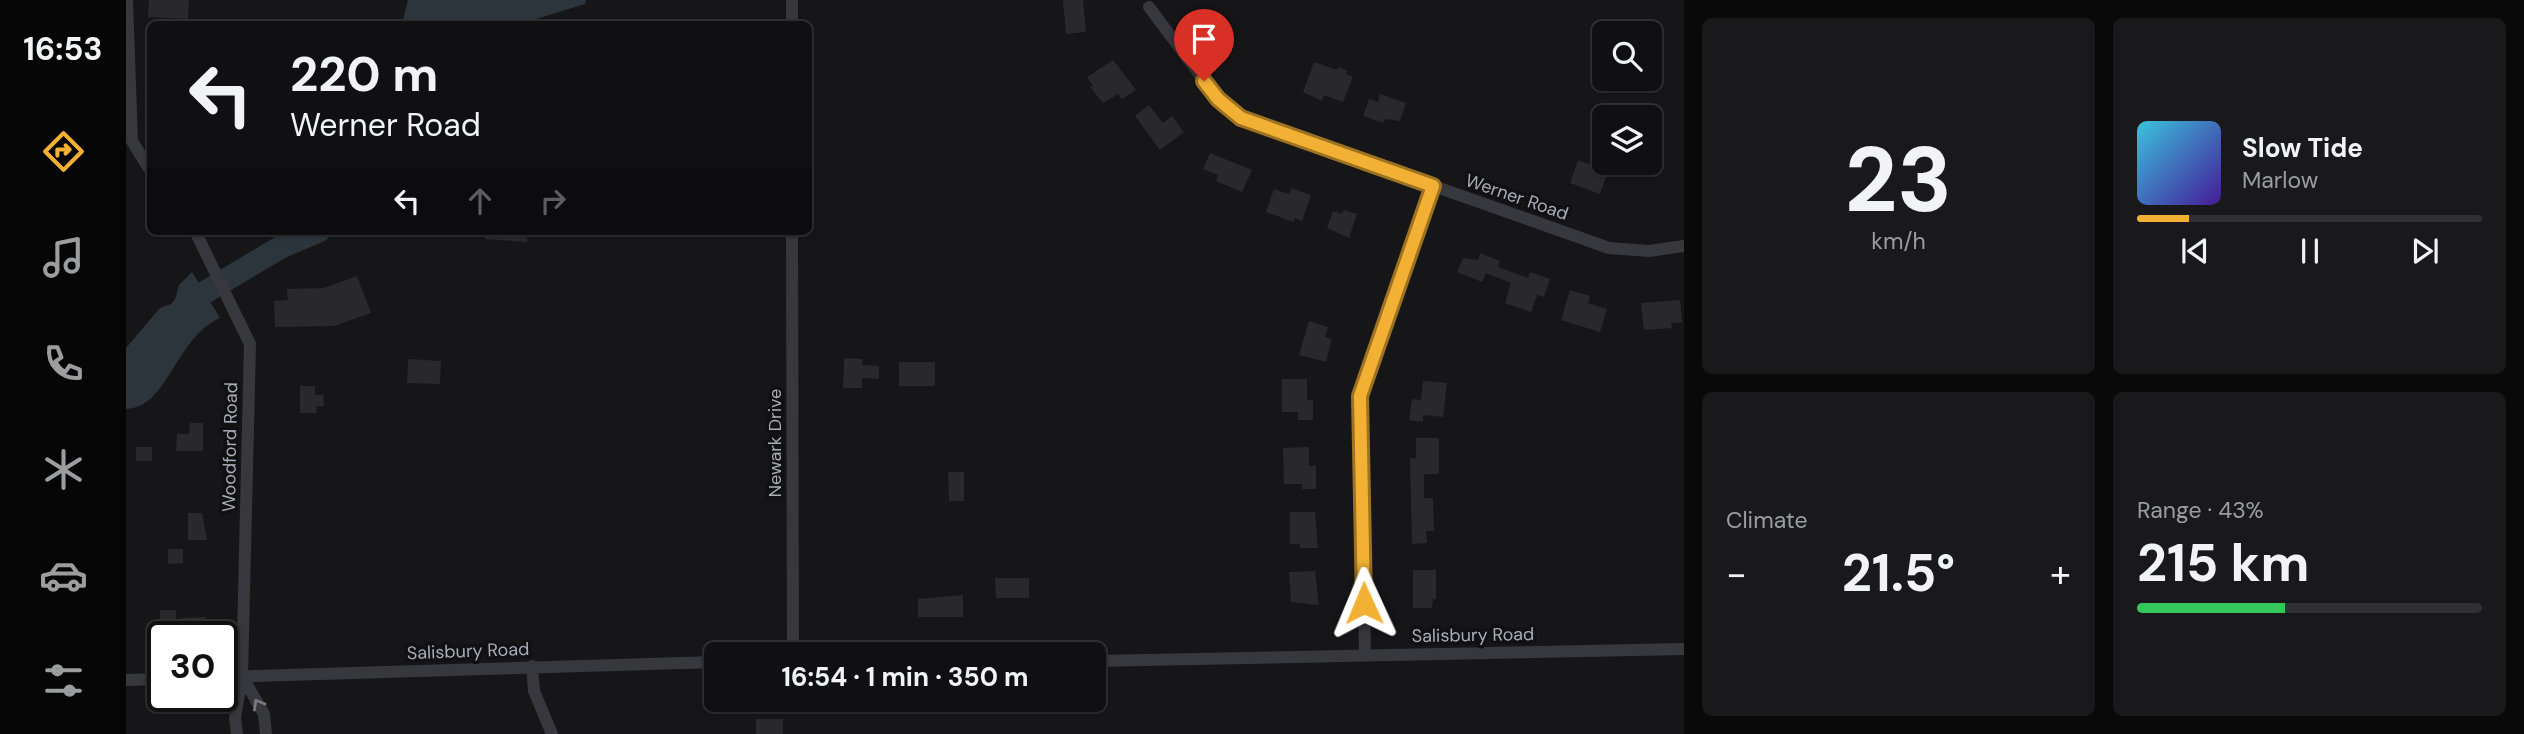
<!DOCTYPE html>
<html lang="en">
<head>
<meta charset="utf-8">
<style>
  :root { --surface:#101012; --page:#19191b; --text:#f1f3f6; --muted:#9c9d9f; --line:#303032; --accent:#f2b134 }
  body { margin:0; font-family:"DM Sans",sans-serif; background:var(--page); color:var(--text); height:100vh; display:flex; flex-direction:column; font-size:26px; white-space:nowrap }
  * { box-sizing:border-box; margin:0 }
  p { font-size:23px; color:var(--muted) }
  .icon { flex:none; width:38px; height:38px; fill:none; stroke:currentColor; stroke-width:2; stroke-linecap:round; stroke-linejoin:round }
  .map { position:relative; flex:1; overflow:hidden }
  .drawer { display:flex; flex-direction:column; gap:18px; padding:18px; background:#09090a; width:840px }
  .drawer>* { flex:none }
  .hud { position:absolute; left:21px; top:21px; width:665px; height:214px; border-radius:10px; box-shadow:0 2px 5px #0004,0 0 0 2px var(--line); background:#101012; color:var(--text); overflow:hidden }
  .controls { position:absolute; left:1466px; top:21px; display:grid; gap:14px }
  .controls a { display:grid; place-items:center; width:70px; height:70px; border-radius:10px; background:var(--surface); box-shadow:0 2px 5px #0004,0 0 0 2px var(--line); font-size:35px }
  .speed { position:absolute; left:21px; top:621px; display:flex; gap:14px; font-size:35px; font-weight:700; text-align:center }
  .speed>* { display:grid; place-content:center; width:91px; height:91px; border-radius:50%; background:var(--surface); box-shadow:0 2px 5px #0004,0 0 0 2px var(--line); line-height:1 }
  .speed .limit { border:4px solid #111; border-radius:10px; background:#fff; color:#111 }
  .pin { position:absolute; display:grid; place-items:center; width:60px; height:60px; color:#fff; margin:-72px -30px; border-radius:50% 50% 50% 0; rotate:-45deg; box-shadow:0 0 7px #0007 }
  .pin .icon { rotate:45deg }
  .me { position:absolute; width:77px; margin:-38px; rotate:359deg; stroke-linejoin:round; filter:drop-shadow(0 0 5px #0008) }
  .turn { display:flex; align-items:center; gap:24px; height:147px; padding:0 28px; font-size:32px }
  .turn .icon { width:91px; height:91px; stroke-width:2.5 }
  .turn b { display:block; font-size:49px; line-height:60px }
  .lanes { display:flex; align-items:center; height:66px; padding:0 28px; background:#0003; justify-content:center; gap:35px; direction:ltr }
  .lanes .off { opacity:.35 }
  .big { font-size:52px; font-weight:700; line-height:1.1 }
  .drawer .widget { flex:1; display:flex; flex-direction:column; justify-content:center; gap:10px; min-width:0; padding:0 24px; border-radius:10px; background:var(--page) }
  .drawer .dial { align-items:center; gap:0 }
  .dial b { font-size:91px; line-height:1 }
  .song { display:flex; align-items:center; gap:21px }
  .cover { width:84px; height:84px; border-radius:10px; background:linear-gradient(135deg,hsl(190 70% 55%),hsl(260 70% 35%)) }
  .played { height:7px; border-radius:4px; background:linear-gradient(90deg,var(--accent) 15%,var(--line) 15%) }
  .keys { display:flex; justify-content:space-around; direction:ltr }
  .heat { display:flex; justify-content:space-between; align-items:center; font-size:38px; direction:ltr }
  .charge { height:10px; border-radius:5px; background:linear-gradient(90deg,#34c759 43%,var(--line) 0) }
  .drawer .tiles { flex:1; display:grid; gap:18px; grid-template-columns:repeat(2,1fr) }
  .trip { position:absolute; left:578px; top:642px; width:402px; height:70px; border-radius:10px; background:var(--surface); box-shadow:0 2px 5px #0004,0 0 0 2px var(--line); font-weight:700; line-height:70px; text-align:center }
  main { display:flex; flex:1; min-height:0 }
  .dock { display:flex; flex-direction:column; width:126px; justify-content:space-around; align-items:center; background:#060607; color:var(--muted) }
  .dock .icon { width:49px; height:49px }
  .dock .active { color:var(--accent) }
  .dock b { font-size:32px; color:var(--text) }
  .map>svg:first-child { display:block }
  .water { fill:#2c353c }
  .lines { fill:none; stroke-linecap:round; stroke-linejoin:round }
  .river { stroke:#2c353c; stroke-width:23 }
  .building { fill:#29292c }
  .minor { stroke:#37383d; stroke-width:12 }
  .oneway { stroke:#757881 }
  .route-casing { stroke:#9d7322; stroke-width:18 }
  .route { stroke:#f2b134; stroke-width:12 }
  .labels { text-anchor:middle; stroke-width:7; stroke-linejoin:round; paint-order:stroke }
  .street-label { font-size:18px; fill:#a8adb8; stroke:#111113 }
</style>
</head>
<body>
<main>
<nav class="dock">
<b>16:53</b>
<svg class="icon active" aria-label="directions" viewBox="0 0 24 24"><path d="M12 3l9 9-9 9-9-9zM9 14v-3h6M13 9l2 2-2 2"/></svg>
<svg class="icon" aria-label="music" viewBox="0 0 24 24"><path d="M9 18V5l10-2v13"/><circle cx="6" cy="18" r="3"/><circle cx="16" cy="16" r="3"/></svg>
<svg class="icon" aria-label="phone" viewBox="0 0 24 24"><path d="M5 4h4l2 5-3 2q2 4 5 5l2-3 5 2v4C11 20 4 13 5 4z"/></svg>
<svg class="icon" aria-label="climate" viewBox="0 0 24 24"><path d="M12 3v18M4 7l16 10M4 17L20 7"/></svg>
<svg class="icon" aria-label="car" viewBox="0 0 24 24"><path d="M5 17H2v-5l4-1 3-4h7l3 4 3 1v5h-3M9 17h6M6 11h13"/><circle cx="7" cy="17" r="2"/><circle cx="17" cy="17" r="2"/></svg>
<svg class="icon" aria-label="filters" viewBox="0 0 24 24"><path d="M4 7h16M4 17h16"/><circle cx="9" cy="7" r="2"/><circle cx="15" cy="17" r="2"/></svg>
</nav>
<div class="map">
<svg width="1558" height="734" viewBox="0 0 1558 734">
  <rect width="100%" height="100%" fill="#161618"/>
  <path class="water" d="M 282,0 L 460,0 L 459,4 L 394,24 L 276,24 Z
    M 66,272 L 94,318 C 48,339 43,407 0,409 L 0,348 L 34,308 L 48,303 L 53,285 Z"/>
  <g class="lines">
    <path class="river" d="M 54,311 L 61,303 L 155,247 L 193,231"/>
  </g>
  <path class="building" d="M 23,0 L 63,0 L 62,19 L 22,17 Z
    M 937,0 L 957,0 L 960,32 L 940,34 Z
    M 987,60 L 1010,90 L 996,99 L 992,94 L 977,103 L 964,87 L 967,86 L 961,77 Z
    M 1188,62 L 1211,70 L 1212,67 L 1222,71 L 1220,74 L 1227,77 L 1217,102 L 1198,95 L 1196,101 L 1177,92 Z
    M 1254,94 L 1280,103 L 1274,121 L 1259,119 L 1257,123 L 1237,116 L 1243,99 L 1252,102 Z
    M 1023,105 L 1037,123 L 1046,116 L 1058,132 L 1034,150 L 1009,116 Z
    M 1084,153 L 1126,170 L 1116,192 L 1090,181 L 1092,175 L 1077,169 Z
    M 1452,160 L 1482,171 L 1474,194 L 1444,183 Z
    M 1165,188 L 1185,195 L 1176,221 L 1169,218 L 1168,222 L 1140,212 L 1148,189 L 1163,194 Z
    M 1218,210 L 1231,214 L 1223,238 L 1201,228 L 1207,211 L 1216,214 Z
    M 360,231 L 402,231 L 401,242 L 359,239 Z
    M 1354,253 L 1374,261 L 1372,267 L 1402,278 L 1404,272 L 1424,279 L 1418,297 L 1411,295 L 1405,312 L 1379,303 L 1385,283 L 1360,273 L 1356,282 L 1331,272 L 1337,258 L 1352,260 Z
    M 231,276 L 245,313 L 208,326 L 149,327 L 148,301 L 162,300 L 161,289 L 198,288 Z
    M 1444,290 L 1464,296 L 1462,303 L 1481,309 L 1474,332 L 1435,320 Z
    M 1554,300 L 1556,322 L 1545,323 L 1546,328 L 1518,330 L 1515,303 Z
    M 1183,321 L 1202,327 L 1199,337 L 1206,339 L 1200,362 L 1173,355 Z
    M 718,358 L 737,359 L 736,365 L 753,366 L 753,379 L 736,378 L 736,388 L 717,388 Z
    M 282,359 L 315,361 L 314,384 L 281,383 Z
    M 773,362 L 809,362 L 809,386 L 773,386 Z
    M 1156,379 L 1181,379 L 1181,400 L 1187,400 L 1187,420 L 1172,420 L 1172,412 L 1156,412 Z
    M 1297,381 L 1321,383 L 1317,417 L 1297,415 L 1297,422 L 1283,420 L 1286,399 L 1295,400 Z
    M 174,386 L 189,386 L 189,395 L 197,395 L 198,406 L 190,406 L 191,413 L 174,413 Z
    M 64,423 L 77,423 L 77,451 L 50,451 L 51,434 L 63,434 Z
    M 1290,438 L 1313,438 L 1313,474 L 1298,474 L 1298,498 L 1307,498 L 1308,531 L 1300,531 L 1301,543 L 1286,544 L 1284,458 L 1290,458 Z
    M 10,447 L 26,447 L 26,461 L 10,461 Z
    M 1183,447 L 1183,466 L 1190,466 L 1190,489 L 1176,489 L 1176,484 L 1158,484 L 1157,448 Z
    M 822,472 L 838,472 L 838,501 L 823,501 Z
    M 1164,512 L 1189,512 L 1192,548 L 1174,548 L 1174,544 L 1164,544 Z
    M 62,513 L 76,513 L 81,540 L 62,540 Z
    M 42,549 L 57,549 L 57,563 L 42,564 Z
    M 1287,570 L 1310,570 L 1310,599 L 1307,599 L 1306,608 L 1287,608 Z
    M 1189,571 L 1193,605 L 1165,602 L 1163,572 Z
    M 869,578 L 903,578 L 903,598 L 870,598 Z
    M 837,595 L 837,617 L 792,617 L 792,599 Z
    M 34,610 L 50,610 L 50,627 L 34,627 Z
    M 80,617 L 80,632 L 56,632 L 56,618 Z
    M 630,719 L 657,719 L 657,734 L 630,734 Z"/>
  <g class="lines">
    <path class="minor" d="M 1,0 L 6,141 L 24,170
      M 666,0 L 666,24
      M 1023,7 L 1092,99 L 1115,118 L 1483,248 L 1523,251 L 1558,246
      M 69,231 L 124,344 L 116,676 L 109,718 L 111,734
      M 666,231 L 667,654
      M 1239,654 L 1234,396 L 1307,186
      M 968,661 L 1558,649
      M 406,666 L 408,691 L 426,734
      M 116,676 L 138,714 L 140,734
      M 96,677 L 590,662
      M 0,680 L 37,679"/>
  </g>
  <defs><path id="oneway-chevron" d="M-2-3.5L2.5 0L-2 3.5" fill="none" stroke-width="1.6" stroke-linecap="round" stroke-linejoin="round" transform="scale(1.75)"/></defs>
  <use class="oneway" href="#oneway-chevron" transform="translate(132 704) rotate(-120)"/>
  <g class="lines">
    <defs>
      <path id="route" d="M 1078,81 L 1092,99 L 1115,118 L 1307,186 L 1234,396 L 1238,603"/>
    </defs>
    <use href="#route" class="route-casing"/>
    <use href="#route" class="route"/>
  </g>
  <g class="labels">
    <g class="street-label">
      <text transform="translate(1391 197) rotate(19)" y="6">Werner Road</text>
      <text transform="translate(649 443) rotate(-90)" y="6">Newark Drive</text>
      <text transform="translate(104 447) rotate(-89)" y="6">Woodford Road</text>
      <text transform="translate(1347 635) rotate(-1)" y="6">Salisbury Road</text>
      <text transform="translate(342 651) rotate(-2)" y="6">Salisbury Road</text>
    </g>
  </g>
</svg>
<div class="controls">
<a><svg class="icon" aria-label="search" viewBox="0 0 24 24"><circle cx="10" cy="10" r="6"/><path d="M15 15l6 6"/></svg></a>
<a><svg class="icon" aria-label="layers" viewBox="0 0 24 24"><path d="M12 4l9 5-9 5-9-5zM3 14l9 5 9-5"/></svg></a>
</div>
<div class="speed"><div class="limit">30</div></div>
<div class="pin" style="left:1078px;top:81px;background:#d93025"><svg class="icon" aria-label="arrive" viewBox="0 0 24 24"><path d="M6 21V4h12l-3 4 3 4H6"/></svg></div>
<svg class="me" style="left:1238px;top:603px" viewBox="-20 -20 40 40"><path d="M0-17L14 15 0 8-14 15z" fill="#f2b134" stroke="#fff" stroke-width="4"/></svg>
<div class="trip">16:54 · 1 min · 350 m</div>
<div class="hud">
<div class="turn"><svg class="icon" aria-label="left" viewBox="0 0 24 24"><path d="M17 20v-9H6M10 6l-5 5 5 5"/></svg><div><b>220 m</b>Werner Road</div></div>
<div class="lanes"><svg class="icon" aria-label="left" viewBox="0 0 24 24"><path d="M17 20v-9H6M10 6l-5 5 5 5"/></svg><svg class="icon off" aria-label="ahead" viewBox="0 0 24 24"><path d="M12 20V5M6 11l6-6 6 6"/></svg><svg class="icon off" aria-label="right" viewBox="0 0 24 24"><path d="M7 20v-9h11M14 6l5 5-5 5"/></svg></div>
</div>
</div>
<section class="drawer">
<div class="tiles">
<div class="widget dial"><b>23</b><p>km/h</p></div>
<div class="widget">
<div class="song"><i class="cover"></i><div><b>Slow Tide</b><p>Marlow</p></div></div>
<div class="played"></div>
<div class="keys"><svg class="icon" aria-label="previous" viewBox="0 0 24 24"><path d="M18 5L8 12l10 7zM5 5v14"/></svg><svg class="icon" aria-label="pause" viewBox="0 0 24 24"><path d="M8 5v14M16 5v14"/></svg><svg class="icon" aria-label="next" viewBox="0 0 24 24"><path d="M6 5l10 7-10 7zM19 5v14"/></svg></div>
</div>
<div class="widget"><p>Climate</p>
<div class="heat"><a>−</a><b class="big">21.5°</b><a>+</a></div>
</div>
<div class="widget"><p>Range · 43%</p><b class="big">215 km</b><div class="charge"></div></div>
</div>
</section>
</main>
</body>
</html>
